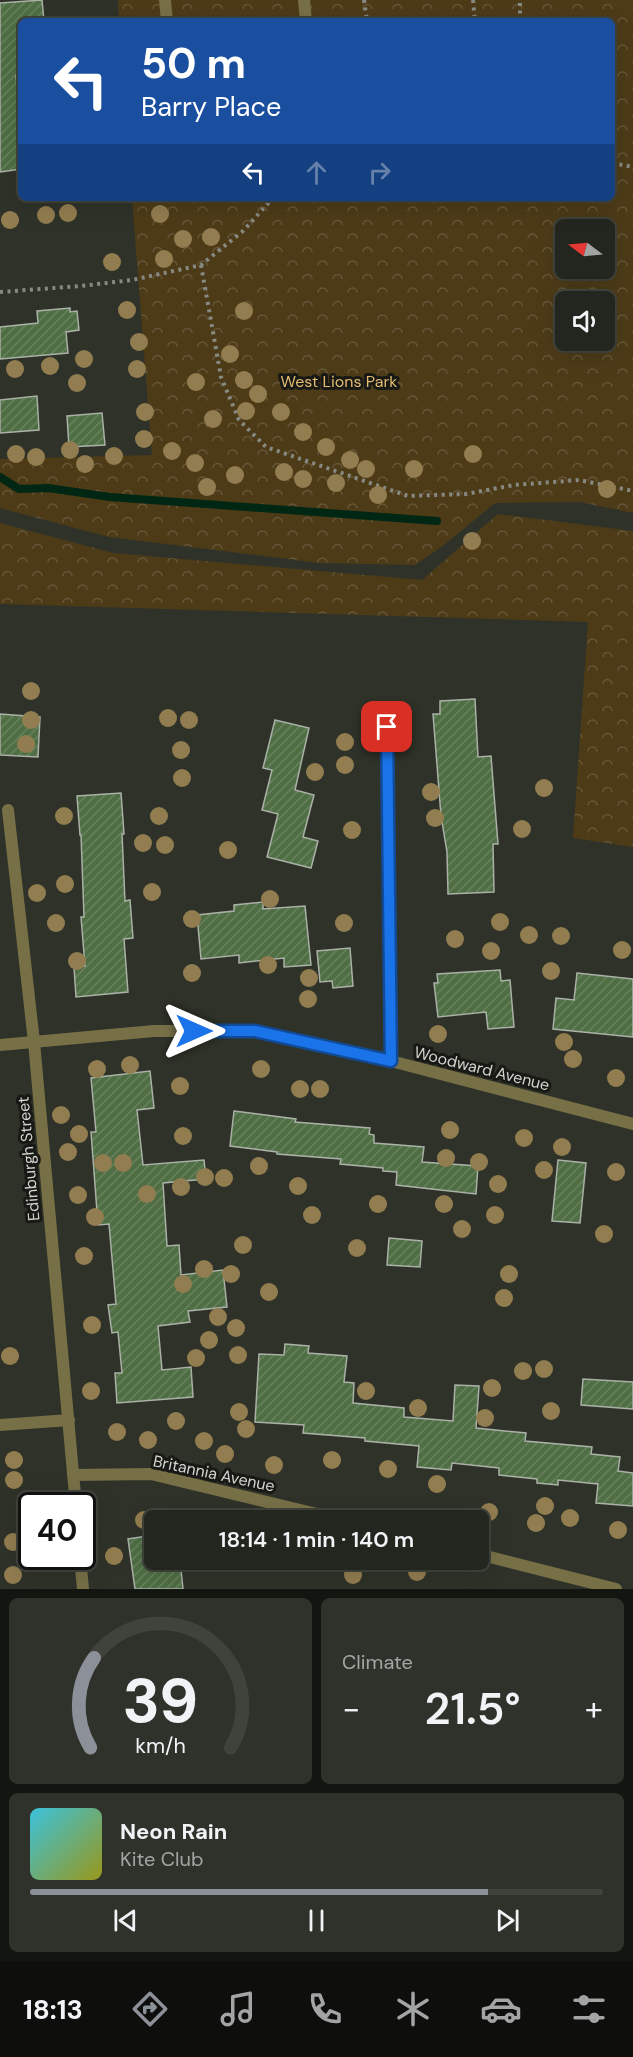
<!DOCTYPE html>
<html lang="en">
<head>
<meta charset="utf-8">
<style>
  :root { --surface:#23261e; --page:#2f322b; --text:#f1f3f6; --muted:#a3a5a4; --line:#40433c; --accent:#8c9099 }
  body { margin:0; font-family:"DM Sans",sans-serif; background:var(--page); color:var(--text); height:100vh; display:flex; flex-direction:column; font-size:22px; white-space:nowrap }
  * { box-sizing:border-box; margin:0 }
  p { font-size:20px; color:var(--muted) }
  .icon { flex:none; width:33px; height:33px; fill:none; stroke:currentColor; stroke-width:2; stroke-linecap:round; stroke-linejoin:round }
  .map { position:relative; height:1589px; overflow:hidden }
  .sheet { display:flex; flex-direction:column; gap:9px; padding:9px; background:#131510; flex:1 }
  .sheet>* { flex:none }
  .top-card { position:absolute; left:18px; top:18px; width:597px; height:183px; border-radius:9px; box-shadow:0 6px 24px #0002,0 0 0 2px var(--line); background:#1a4fa0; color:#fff; overflow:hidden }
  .needle { width:39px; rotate:286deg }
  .tools { position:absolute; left:555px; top:219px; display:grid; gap:12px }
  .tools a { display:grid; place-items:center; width:60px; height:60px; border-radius:9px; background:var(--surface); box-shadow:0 6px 24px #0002,0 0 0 2px var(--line); font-size:30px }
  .speed { position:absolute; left:18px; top:1492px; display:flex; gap:12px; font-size:30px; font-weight:700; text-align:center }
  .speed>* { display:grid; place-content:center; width:78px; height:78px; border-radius:50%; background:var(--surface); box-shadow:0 6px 24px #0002,0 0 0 2px var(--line); line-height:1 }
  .speed .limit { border:3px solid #111; border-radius:9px; background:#fff; color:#111 }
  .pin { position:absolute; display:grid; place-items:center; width:51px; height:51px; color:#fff; margin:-26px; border-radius:12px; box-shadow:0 3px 9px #0006 }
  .me { position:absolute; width:66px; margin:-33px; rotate:90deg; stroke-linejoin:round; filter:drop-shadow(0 0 4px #0008) }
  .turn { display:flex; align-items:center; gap:21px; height:126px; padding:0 24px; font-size:27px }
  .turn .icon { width:78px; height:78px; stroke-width:2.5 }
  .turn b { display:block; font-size:42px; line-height:51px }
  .lanes { display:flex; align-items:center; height:57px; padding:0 24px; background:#0003; justify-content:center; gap:30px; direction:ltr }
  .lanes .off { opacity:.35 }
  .big { font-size:45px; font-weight:600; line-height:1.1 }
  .sheet .tile { flex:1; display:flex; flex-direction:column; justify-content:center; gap:9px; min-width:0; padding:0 21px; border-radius:9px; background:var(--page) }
  .sheet .dial { align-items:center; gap:0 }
  .dial svg { height:156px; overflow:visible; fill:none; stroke:var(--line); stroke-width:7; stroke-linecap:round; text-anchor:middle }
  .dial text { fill:var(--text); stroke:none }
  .song { display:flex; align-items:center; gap:18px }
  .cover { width:72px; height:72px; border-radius:9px; background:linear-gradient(135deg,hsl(190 70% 55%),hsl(60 70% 35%)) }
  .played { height:6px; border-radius:3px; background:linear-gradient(90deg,var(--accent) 80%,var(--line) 80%) }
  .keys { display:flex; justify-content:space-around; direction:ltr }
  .heat { display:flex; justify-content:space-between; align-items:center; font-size:33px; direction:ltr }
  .sheet .tiles { flex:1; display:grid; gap:9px; grid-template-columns:1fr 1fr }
  .tile:last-child { grid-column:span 2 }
  .trip { position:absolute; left:144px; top:1510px; width:345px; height:60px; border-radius:9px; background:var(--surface); box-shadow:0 6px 24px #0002,0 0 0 2px var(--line); font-weight:600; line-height:60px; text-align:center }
  .dock { display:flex; height:96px; justify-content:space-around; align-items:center; background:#0e0f0c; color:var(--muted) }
  .dock .icon { width:42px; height:42px }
  .dock .selected { color:var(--accent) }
  .dock b { font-size:27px; color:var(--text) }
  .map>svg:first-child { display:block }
  .forest { fill:url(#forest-crowns); fill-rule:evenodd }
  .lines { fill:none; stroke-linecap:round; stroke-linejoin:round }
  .stream { stroke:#002713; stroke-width:8 }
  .building { fill:url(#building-hatch); stroke:#aab1a7; stroke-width:1.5 }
  .path { stroke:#878a82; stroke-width:4; stroke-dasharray:3 4.5; stroke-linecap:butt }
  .service { stroke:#777047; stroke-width:12 }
  .minor { stroke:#777047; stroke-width:12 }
  .tertiary { stroke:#777047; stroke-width:12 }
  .tree { fill:#927d50 }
  .route-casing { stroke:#114b97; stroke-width:15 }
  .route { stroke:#1a73e8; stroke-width:10 }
  .labels { text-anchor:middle; stroke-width:6; stroke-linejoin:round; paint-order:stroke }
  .park-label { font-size:16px; fill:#e3bb71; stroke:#181915 }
  .street-label { font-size:16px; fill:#d3d5cf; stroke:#181915 }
</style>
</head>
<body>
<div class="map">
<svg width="633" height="1589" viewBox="0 0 633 1589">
  <defs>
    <pattern id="forest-crowns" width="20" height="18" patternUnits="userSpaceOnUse" patternTransform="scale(1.5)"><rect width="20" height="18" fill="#4d3b18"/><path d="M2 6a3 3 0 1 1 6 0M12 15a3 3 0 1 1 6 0" fill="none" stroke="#665639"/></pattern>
    <pattern id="building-hatch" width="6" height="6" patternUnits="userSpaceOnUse" patternTransform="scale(1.5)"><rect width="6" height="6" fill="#4f6e44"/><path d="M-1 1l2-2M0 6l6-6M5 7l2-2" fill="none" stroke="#67825e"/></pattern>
  </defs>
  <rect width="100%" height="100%" fill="#2f3228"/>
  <path class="forest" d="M 118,0 L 633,0 L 633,513 L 580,502 L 495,503 L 444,545 L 415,565 L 320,563 L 109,537 L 0,508 L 0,459 L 152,455 L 132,198 L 612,198 L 612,21 L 119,21 ZM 566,230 L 604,230 L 604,268 L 566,268 ZM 566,302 L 604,302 L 604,340 L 566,340 Z
    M 498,514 L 633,531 L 633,847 L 573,838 L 588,622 L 0,604 L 0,523 L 113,553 L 422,580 Z"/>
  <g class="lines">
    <path class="stream" d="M 0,477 L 19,489 L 48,488 L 110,497 L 437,521"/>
  </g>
  <path class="building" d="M 42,0 L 44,21 L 21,21 L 21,76 L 16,76 L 21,130 L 21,169 L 0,172 L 0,3 Z
    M 70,308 L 70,312 L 77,311 L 79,330 L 66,332 L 68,353 L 0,359 L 0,327 L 38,323 L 37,311 Z
    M 37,396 L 39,430 L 0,433 L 0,400 Z
    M 102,413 L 105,445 L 69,447 L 67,416 Z
    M 475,699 L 478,757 L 491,756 L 498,844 L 493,844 L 494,892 L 448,894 L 447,852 L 441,816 L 433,714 L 440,714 L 440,701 Z
    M 0,714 L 40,717 L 38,757 L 0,755 Z
    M 275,720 L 309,728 L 295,790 L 314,795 L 303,837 L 318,841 L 311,868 L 267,857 L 278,814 L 262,810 L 272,770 L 263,768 Z
    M 121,793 L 124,834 L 122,834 L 125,901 L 130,900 L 133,938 L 124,939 L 128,992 L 76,997 L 74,967 L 85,966 L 81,917 L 84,917 L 81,835 L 80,835 L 77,796 Z
    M 263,902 L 263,909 L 305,906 L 311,965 L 284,967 L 284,958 L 239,963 L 239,955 L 201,959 L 197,915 L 234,911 L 234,905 Z
    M 350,948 L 353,986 L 333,988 L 332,981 L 320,982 L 317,951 Z
    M 500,970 L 501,981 L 510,980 L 514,1027 L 488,1029 L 486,1012 L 438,1017 L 434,983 L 438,983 L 437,974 Z
    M 577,973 L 633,979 L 633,1037 L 553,1029 L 556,998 L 574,1000 Z
    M 150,1071 L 154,1108 L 137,1110 L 143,1165 L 204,1160 L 206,1179 L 163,1183 L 167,1246 L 179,1245 L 181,1275 L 223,1270 L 227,1307 L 188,1311 L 190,1322 L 158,1326 L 162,1370 L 191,1367 L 193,1397 L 117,1403 L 115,1373 L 122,1373 L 118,1332 L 112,1333 L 108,1305 L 116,1304 L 109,1224 L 98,1225 L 91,1132 L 96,1132 L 91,1078 Z
    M 234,1111 L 296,1119 L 295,1122 L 370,1128 L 369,1134 L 374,1135 L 374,1143 L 424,1147 L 422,1162 L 478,1166 L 476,1194 L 396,1185 L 397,1172 L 383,1171 L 383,1168 L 340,1164 L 341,1159 L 277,1154 L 277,1152 L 230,1146 Z
    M 558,1160 L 586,1163 L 580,1223 L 552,1221 Z
    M 389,1238 L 422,1241 L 420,1267 L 387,1265 Z
    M 285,1344 L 309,1346 L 308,1353 L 347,1356 L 344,1382 L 354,1383 L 353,1403 L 404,1408 L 404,1417 L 453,1421 L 455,1385 L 479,1386 L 476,1428 L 526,1433 L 525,1441 L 592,1447 L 591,1454 L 620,1457 L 618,1471 L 633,1473 L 633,1506 L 596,1503 L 598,1484 L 558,1480 L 558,1485 L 537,1483 L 537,1479 L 499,1475 L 499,1468 L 452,1463 L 451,1470 L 417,1467 L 419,1446 L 365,1441 L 365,1438 L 303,1433 L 304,1425 L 255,1422 L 259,1354 L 284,1355 Z
    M 583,1379 L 633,1382 L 633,1409 L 581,1405 Z
    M 154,1535 L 154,1560 L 180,1560 L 183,1589 L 135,1589 L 128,1539 Z"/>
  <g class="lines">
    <path class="path" d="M 364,0 L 367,21
      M 473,0 L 475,21
      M 520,21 L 520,0
      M 612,163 L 633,167
      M 201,265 L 221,377 L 239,420 L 266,447 L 408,496 L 466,494 L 514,485 L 579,480 L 633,491
      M 0,292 L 81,286 L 132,280 L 201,265 L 243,231 L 273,198"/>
    <path class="service" d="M 165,0 L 167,21
      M 304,0 L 306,21"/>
    <path class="minor" d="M 387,727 L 391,1061
      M 8,810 L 34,1042 L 76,1506
      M 0,1425 L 69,1420
      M 73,1475 L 151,1474 L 346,1521
      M 478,1554 L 616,1589
      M 80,1557 L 83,1589"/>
    <path class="tertiary" d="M 0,1045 L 154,1031 L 255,1031 L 391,1061 L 633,1124"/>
  </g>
  <g class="tree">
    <circle cx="68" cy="213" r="9"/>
    <circle cx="160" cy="214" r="9"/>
    <circle cx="46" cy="215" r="9"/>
    <circle cx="10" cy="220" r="9"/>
    <circle cx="211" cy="237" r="9"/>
    <circle cx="183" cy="239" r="9"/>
    <circle cx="164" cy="259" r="9"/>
    <circle cx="112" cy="262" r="9"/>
    <circle cx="127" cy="310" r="9"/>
    <circle cx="244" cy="311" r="9"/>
    <circle cx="139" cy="342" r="9"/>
    <circle cx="230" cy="354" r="9"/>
    <circle cx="84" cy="359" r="9"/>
    <circle cx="50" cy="366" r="9"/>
    <circle cx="15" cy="369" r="9"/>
    <circle cx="137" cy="369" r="9"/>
    <circle cx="244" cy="380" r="9"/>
    <circle cx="196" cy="382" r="9"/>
    <circle cx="77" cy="383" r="9"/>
    <circle cx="258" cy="394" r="9"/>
    <circle cx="246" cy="411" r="9"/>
    <circle cx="145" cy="412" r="9"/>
    <circle cx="281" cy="412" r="9"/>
    <circle cx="213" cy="419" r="9"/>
    <circle cx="303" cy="432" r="9"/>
    <circle cx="144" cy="439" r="9"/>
    <circle cx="326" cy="447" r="9"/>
    <circle cx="70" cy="450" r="9"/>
    <circle cx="172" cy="451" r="9"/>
    <circle cx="16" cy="454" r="9"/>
    <circle cx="473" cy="454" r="9"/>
    <circle cx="114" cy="456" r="9"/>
    <circle cx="36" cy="457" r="9"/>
    <circle cx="350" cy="460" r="9"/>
    <circle cx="195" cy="463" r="9"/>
    <circle cx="85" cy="464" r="9"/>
    <circle cx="366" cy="469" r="9"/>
    <circle cx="414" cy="469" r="9"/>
    <circle cx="284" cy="472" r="9"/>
    <circle cx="235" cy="475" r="9"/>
    <circle cx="303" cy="479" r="9"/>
    <circle cx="336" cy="483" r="9"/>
    <circle cx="207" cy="487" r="9"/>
    <circle cx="607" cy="489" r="9"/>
    <circle cx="378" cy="495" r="9"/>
    <circle cx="472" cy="541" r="9"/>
    <circle cx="31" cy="691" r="9"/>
    <circle cx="168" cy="718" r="9"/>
    <circle cx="31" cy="720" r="9"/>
    <circle cx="189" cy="720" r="9"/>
    <circle cx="345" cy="742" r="9"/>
    <circle cx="26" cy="744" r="9"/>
    <circle cx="181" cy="750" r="9"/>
    <circle cx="345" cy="765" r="9"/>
    <circle cx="315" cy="772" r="9"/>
    <circle cx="182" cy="778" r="9"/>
    <circle cx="544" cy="788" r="9"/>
    <circle cx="431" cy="792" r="9"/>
    <circle cx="64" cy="816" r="9"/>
    <circle cx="159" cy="816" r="9"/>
    <circle cx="435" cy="818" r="9"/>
    <circle cx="522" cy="829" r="9"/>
    <circle cx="352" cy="830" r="9"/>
    <circle cx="143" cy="843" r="9"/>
    <circle cx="165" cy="845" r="9"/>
    <circle cx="228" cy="850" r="9"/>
    <circle cx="65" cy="884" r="9"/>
    <circle cx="152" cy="892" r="9"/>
    <circle cx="37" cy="893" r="9"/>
    <circle cx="270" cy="899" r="9"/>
    <circle cx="192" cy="919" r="9"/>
    <circle cx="500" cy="922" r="9"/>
    <circle cx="56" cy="923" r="9"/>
    <circle cx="344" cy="923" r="9"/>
    <circle cx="529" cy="935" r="9"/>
    <circle cx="561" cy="936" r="9"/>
    <circle cx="455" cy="939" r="9"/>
    <circle cx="622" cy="950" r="9"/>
    <circle cx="491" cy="951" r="9"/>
    <circle cx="77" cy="961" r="9"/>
    <circle cx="268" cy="965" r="9"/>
    <circle cx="551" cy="971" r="9"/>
    <circle cx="192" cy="973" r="9"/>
    <circle cx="309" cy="978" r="9"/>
    <circle cx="308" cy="999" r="9"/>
    <circle cx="438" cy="1034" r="9"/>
    <circle cx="564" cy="1042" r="9"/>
    <circle cx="573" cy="1059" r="9"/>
    <circle cx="130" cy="1065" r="9"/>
    <circle cx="97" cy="1069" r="9"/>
    <circle cx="261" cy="1069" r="9"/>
    <circle cx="616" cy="1078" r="9"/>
    <circle cx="180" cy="1086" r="9"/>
    <circle cx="300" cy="1089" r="9"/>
    <circle cx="320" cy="1089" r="9"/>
    <circle cx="61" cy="1115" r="9"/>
    <circle cx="450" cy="1130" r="9"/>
    <circle cx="79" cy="1134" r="9"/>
    <circle cx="183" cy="1136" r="9"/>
    <circle cx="524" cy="1138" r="9"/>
    <circle cx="562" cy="1147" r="9"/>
    <circle cx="68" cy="1152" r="9"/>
    <circle cx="446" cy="1158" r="9"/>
    <circle cx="479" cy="1162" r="9"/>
    <circle cx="103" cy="1163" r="9"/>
    <circle cx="123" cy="1163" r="9"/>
    <circle cx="259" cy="1166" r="9"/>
    <circle cx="544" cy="1170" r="9"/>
    <circle cx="616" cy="1172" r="9"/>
    <circle cx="205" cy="1177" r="9"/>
    <circle cx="224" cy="1178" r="9"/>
    <circle cx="498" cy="1184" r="9"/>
    <circle cx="298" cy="1186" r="9"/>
    <circle cx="181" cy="1187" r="9"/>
    <circle cx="147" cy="1194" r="9"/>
    <circle cx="78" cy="1195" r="9"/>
    <circle cx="378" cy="1204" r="9"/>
    <circle cx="444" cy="1204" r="9"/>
    <circle cx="312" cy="1215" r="9"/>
    <circle cx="495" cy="1215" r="9"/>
    <circle cx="95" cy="1217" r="9"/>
    <circle cx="462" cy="1229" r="9"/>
    <circle cx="604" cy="1234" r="9"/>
    <circle cx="243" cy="1245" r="9"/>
    <circle cx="357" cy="1248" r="9"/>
    <circle cx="84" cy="1256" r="9"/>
    <circle cx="204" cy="1269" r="9"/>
    <circle cx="231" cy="1274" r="9"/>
    <circle cx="509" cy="1274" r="9"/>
    <circle cx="183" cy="1284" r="9"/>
    <circle cx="269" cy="1292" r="9"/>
    <circle cx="504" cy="1298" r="9"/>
    <circle cx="218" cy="1317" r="9"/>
    <circle cx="92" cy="1325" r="9"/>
    <circle cx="236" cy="1328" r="9"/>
    <circle cx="209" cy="1340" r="9"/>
    <circle cx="238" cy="1355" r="9"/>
    <circle cx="10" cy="1356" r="9"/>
    <circle cx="196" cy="1358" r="9"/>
    <circle cx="544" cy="1369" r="9"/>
    <circle cx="523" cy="1371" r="9"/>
    <circle cx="492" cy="1388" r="9"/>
    <circle cx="91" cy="1391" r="9"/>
    <circle cx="366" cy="1391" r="9"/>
    <circle cx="418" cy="1408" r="9"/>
    <circle cx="551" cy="1411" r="9"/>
    <circle cx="239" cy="1412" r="9"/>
    <circle cx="485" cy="1418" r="9"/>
    <circle cx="176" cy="1421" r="9"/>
    <circle cx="246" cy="1429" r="9"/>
    <circle cx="117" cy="1432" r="9"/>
    <circle cx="148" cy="1440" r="9"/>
    <circle cx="204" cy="1441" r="9"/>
    <circle cx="225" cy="1454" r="9"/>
    <circle cx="14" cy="1460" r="9"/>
    <circle cx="332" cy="1460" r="9"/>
    <circle cx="274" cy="1465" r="9"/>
    <circle cx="388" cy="1469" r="9"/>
    <circle cx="14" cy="1480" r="9"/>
    <circle cx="437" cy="1484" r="9"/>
    <circle cx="545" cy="1506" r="9"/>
    <circle cx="489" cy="1512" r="9"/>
    <circle cx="570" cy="1518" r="9"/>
    <circle cx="144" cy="1520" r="9"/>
    <circle cx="536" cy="1523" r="9"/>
    <circle cx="618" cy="1530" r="9"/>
    <circle cx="13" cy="1542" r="9"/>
    <circle cx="114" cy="1556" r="9"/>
    <circle cx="417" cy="1572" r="9"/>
    <circle cx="13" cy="1575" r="9"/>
    <circle cx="353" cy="1575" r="9"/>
  </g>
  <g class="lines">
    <defs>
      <path id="route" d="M 194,1031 L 255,1031 L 391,1061 L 387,727"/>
    </defs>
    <use href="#route" class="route-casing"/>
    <use href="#route" class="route"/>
  </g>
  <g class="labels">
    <g class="park-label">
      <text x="339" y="387">West Lions Park</text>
    </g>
    <g class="street-label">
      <text transform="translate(482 1068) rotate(14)" y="6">Woodward Avenue</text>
      <text transform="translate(28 1159) rotate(-95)" y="6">Edinburgh Street</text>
      <text transform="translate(214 1473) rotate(12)" y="6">Britannia Avenue</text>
    </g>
  </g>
</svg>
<div class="tools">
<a><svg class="needle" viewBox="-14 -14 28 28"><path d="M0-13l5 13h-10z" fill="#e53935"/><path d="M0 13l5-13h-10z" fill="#a3a5a4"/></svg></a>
<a><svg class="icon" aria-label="sound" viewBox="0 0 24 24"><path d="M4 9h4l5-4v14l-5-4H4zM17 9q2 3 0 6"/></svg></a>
</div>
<div class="speed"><div class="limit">40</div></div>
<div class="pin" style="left:387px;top:727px;background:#d93025"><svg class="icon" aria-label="arrive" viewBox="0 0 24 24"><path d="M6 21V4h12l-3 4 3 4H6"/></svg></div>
<svg class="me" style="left:194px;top:1031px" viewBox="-20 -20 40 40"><path d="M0-17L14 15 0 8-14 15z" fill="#1a73e8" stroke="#fff" stroke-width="4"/></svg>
<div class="trip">18:14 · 1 min · 140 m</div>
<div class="top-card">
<div class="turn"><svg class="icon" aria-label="left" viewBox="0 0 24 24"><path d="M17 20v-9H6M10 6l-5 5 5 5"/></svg><div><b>50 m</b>Barry Place</div></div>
<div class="lanes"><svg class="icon" aria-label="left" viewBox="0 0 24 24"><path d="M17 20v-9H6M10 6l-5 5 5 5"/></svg><svg class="icon off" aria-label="ahead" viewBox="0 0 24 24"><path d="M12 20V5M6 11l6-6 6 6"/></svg><svg class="icon off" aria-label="right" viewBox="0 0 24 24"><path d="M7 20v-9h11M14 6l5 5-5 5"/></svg></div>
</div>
</div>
<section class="sheet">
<div class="tiles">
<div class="tile dial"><svg viewBox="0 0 100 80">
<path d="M14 69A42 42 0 1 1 86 69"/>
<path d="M14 69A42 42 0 0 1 16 23" stroke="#8c9099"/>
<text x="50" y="56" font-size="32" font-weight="700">39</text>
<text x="50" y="72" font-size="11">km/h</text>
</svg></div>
<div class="tile"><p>Climate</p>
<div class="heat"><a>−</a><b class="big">21.5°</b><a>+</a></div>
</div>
<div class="tile">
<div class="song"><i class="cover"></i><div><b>Neon Rain</b><p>Kite Club</p></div></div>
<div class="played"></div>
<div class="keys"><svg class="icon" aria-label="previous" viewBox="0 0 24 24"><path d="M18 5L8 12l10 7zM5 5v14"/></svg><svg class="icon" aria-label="pause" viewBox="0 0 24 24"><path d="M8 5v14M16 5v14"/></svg><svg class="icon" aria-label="next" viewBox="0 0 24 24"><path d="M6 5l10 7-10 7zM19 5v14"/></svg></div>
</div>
</div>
</section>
<nav class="dock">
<b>18:13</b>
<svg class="icon selected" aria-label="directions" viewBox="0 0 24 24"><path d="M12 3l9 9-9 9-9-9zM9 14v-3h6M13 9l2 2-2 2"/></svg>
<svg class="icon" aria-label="music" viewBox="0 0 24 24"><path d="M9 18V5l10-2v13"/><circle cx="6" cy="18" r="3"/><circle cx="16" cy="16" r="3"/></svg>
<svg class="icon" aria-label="phone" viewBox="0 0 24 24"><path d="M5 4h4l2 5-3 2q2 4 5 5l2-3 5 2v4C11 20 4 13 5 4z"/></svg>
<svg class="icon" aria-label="climate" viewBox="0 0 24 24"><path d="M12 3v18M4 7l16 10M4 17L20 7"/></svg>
<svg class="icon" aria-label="car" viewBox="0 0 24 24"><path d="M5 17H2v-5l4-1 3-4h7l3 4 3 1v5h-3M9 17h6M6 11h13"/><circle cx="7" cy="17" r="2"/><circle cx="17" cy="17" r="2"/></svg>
<svg class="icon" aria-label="filters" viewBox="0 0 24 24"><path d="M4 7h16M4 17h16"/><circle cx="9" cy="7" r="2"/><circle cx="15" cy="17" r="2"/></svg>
</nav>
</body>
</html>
